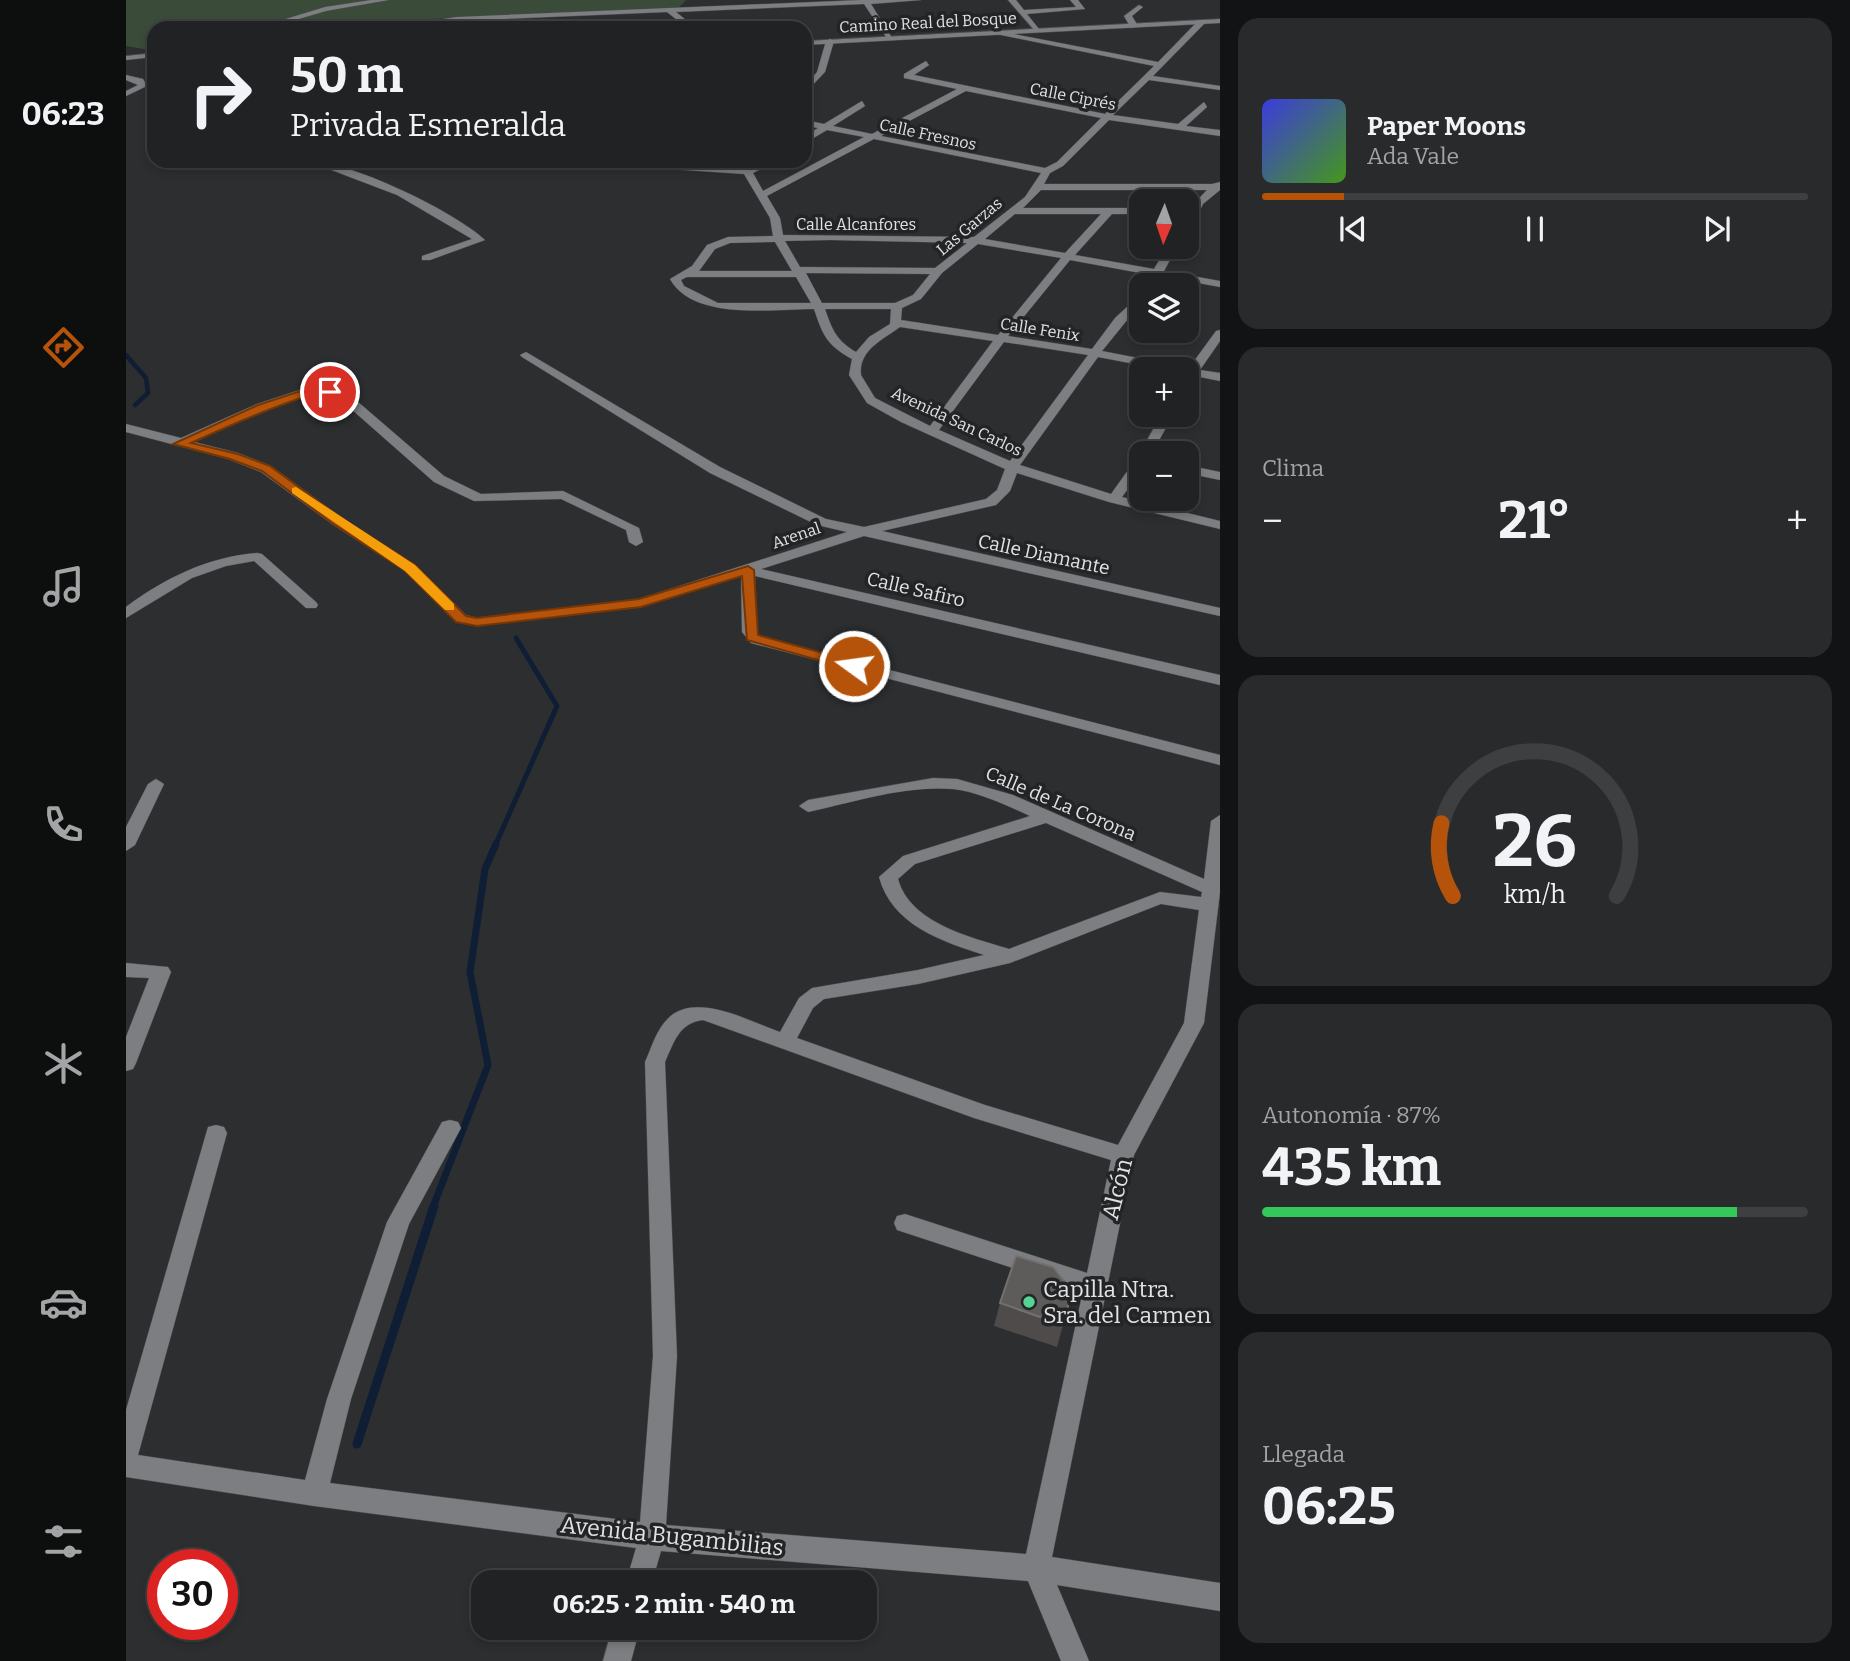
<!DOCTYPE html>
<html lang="es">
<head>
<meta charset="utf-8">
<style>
  :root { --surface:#212224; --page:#292a2c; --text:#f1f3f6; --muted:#a2a4a6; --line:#3e3f41; --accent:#b45309 }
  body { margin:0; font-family:Bitter,serif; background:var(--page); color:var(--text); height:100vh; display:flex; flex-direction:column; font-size:26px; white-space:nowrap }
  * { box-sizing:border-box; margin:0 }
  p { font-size:23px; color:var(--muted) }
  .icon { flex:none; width:38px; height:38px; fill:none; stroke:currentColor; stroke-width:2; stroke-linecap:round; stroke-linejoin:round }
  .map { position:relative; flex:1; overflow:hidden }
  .drawer { display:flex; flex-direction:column; gap:18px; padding:18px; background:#121314; width:630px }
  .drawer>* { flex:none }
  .guide { position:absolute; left:21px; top:21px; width:665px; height:147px; border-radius:21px; box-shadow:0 4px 10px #0003,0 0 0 2px var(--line); background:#212224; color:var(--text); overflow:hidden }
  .needle { width:46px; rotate:182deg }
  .tools { position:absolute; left:1003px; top:189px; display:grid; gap:14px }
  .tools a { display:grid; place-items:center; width:70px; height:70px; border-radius:14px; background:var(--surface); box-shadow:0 4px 10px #0003,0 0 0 2px var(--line); font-size:35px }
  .speed { position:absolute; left:21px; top:1549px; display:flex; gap:14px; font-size:35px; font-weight:700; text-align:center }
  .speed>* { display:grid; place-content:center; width:91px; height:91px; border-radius:50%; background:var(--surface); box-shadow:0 4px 10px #0003,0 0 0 2px var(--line); line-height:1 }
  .speed .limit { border:10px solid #d22; background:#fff; color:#111 }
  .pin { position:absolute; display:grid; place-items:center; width:60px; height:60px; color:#fff; margin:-30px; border:4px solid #fff; border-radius:50%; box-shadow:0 2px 7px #0007 }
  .me { position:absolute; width:77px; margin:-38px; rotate:284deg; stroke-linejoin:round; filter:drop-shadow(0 0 5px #0008) }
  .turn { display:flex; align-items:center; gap:24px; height:147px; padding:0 28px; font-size:32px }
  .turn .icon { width:91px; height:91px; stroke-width:2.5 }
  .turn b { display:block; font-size:49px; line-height:60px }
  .big { font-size:52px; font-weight:700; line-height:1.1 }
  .drawer .card { flex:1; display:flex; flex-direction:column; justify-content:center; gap:10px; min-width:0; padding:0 24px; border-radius:21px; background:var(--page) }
  .drawer .dial { align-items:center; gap:0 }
  .dial svg { height:182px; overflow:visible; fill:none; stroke:var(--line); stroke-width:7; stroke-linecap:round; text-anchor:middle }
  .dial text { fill:var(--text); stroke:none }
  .song { display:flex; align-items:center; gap:21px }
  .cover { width:84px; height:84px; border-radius:10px; background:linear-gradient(135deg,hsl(240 70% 55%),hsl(100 70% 35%)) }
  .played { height:7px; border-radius:4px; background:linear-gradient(90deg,var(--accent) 15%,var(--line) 15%) }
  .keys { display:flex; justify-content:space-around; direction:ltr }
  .heat { display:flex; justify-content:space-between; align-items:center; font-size:38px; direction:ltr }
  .charge { height:10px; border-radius:5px; background:linear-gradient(90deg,#34c759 87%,var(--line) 0) }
  .trip { position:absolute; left:345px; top:1570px; width:406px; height:70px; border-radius:21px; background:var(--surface); box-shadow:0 4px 10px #0003,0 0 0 2px var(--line); font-weight:700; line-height:70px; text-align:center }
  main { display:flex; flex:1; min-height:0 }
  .menu { display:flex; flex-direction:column; width:126px; justify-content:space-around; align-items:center; background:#0d0e0e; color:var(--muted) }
  .menu .icon { width:49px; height:49px }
  .menu .active { color:var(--accent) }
  .menu b { font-size:32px; color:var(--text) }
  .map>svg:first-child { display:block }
  .green { fill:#3a4b39 }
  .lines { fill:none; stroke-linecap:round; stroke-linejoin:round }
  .stream-far3 { stroke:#0f1e34; stroke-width:4.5 }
  .stream-far2 { stroke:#0f1e34; stroke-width:5 }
  .stream-far1 { stroke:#0f1e34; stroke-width:7 }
  .stream { stroke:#0f1e34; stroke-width:9 }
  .minor-casing { stroke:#4a4b4d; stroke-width:1 }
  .tertiary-casing { stroke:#4a4b4d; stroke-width:1 }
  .minor { fill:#7c7e81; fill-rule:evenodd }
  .tertiary { fill:#7c7e81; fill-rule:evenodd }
  .wall { fill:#4e4b4a }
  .building { fill:#5e5c5b; stroke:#727170; stroke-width:2 }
  .route { fill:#b45309; stroke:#753606; stroke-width:2 }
  .slow { fill:#f59e0b }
  .poi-dot { fill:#53d396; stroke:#232426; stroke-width:2.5 }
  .labels { text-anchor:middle; stroke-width:7; stroke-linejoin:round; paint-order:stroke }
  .far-street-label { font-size:16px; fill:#e1e2e3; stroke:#232426 }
  .street-label { font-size:19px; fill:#e1e2e3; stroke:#232426 }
  .near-street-label { font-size:23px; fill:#e1e2e3; stroke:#232426 }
  .near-poi-label { font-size:23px; fill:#e1e2e3; stroke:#232426; text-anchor:start }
</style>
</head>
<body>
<main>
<nav class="menu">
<b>06:23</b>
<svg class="icon active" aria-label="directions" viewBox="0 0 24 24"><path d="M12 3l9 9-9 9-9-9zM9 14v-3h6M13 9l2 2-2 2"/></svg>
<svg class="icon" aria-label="music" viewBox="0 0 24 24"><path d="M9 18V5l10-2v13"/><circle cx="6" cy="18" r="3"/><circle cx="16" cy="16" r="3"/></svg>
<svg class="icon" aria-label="phone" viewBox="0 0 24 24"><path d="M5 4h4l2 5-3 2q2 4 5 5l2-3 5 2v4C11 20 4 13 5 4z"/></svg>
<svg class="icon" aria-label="climate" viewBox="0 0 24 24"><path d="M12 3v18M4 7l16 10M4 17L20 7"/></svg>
<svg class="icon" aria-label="car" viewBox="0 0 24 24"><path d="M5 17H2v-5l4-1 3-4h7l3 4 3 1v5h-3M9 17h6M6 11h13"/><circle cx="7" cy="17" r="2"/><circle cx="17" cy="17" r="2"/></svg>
<svg class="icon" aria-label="filters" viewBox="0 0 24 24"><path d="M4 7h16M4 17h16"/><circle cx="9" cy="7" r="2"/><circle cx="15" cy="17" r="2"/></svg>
</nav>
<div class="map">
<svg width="1094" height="1661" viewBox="0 0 1094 1661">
  <rect width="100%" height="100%" fill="#2c2e30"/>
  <path class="green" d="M 0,0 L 560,0 L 549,11 L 151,24 L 135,28 L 28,28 L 28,51 L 0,46 Z"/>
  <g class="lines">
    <path class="stream-far3" d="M 0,355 L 20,378 L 22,393 L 9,405"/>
    <path class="stream-far2" d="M 369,846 L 431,706 L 390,638"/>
    <path class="stream-far1" d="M 307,1207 L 362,1065 L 344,972 L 359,869 L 370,844"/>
    <path class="stream" d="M 231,1444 L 308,1206"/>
    <defs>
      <path id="minor" d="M 245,0 L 263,0 L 200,11 L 142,28 L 130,28 L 199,7 Z
        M 735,0 L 795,0 L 745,4 L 766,38 L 762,40 L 738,4 L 550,12 L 570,28 L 561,28 L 541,12 L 331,21 L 324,23 L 324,28 L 316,28 L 317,19 L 331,17 Z
        M 882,0 L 890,0 L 898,10 L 950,7 L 944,0 L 952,0 L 959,9 L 901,14 L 913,29 L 909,31 Z
        M 1013,5 L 1017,7 L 1006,16 L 1012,26 L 1005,28 L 998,16 Z
        M 1073,20 L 1080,22 L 1027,76 L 1094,86 L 1094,90 L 1023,80 L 987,115 L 1052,124 L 1078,102 L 1081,107 L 1060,126 L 1094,130 L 1094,136 L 983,120 L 937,166 L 924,173 L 918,184 L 1086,184 L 1094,182 L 1094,190 L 1077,204 L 1064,231 L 1060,232 C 1060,213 1068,203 1081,190 L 915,190 L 897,208 L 1015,208 L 1015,214 L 986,214 L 949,255 L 1028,269 L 1041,247 L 1051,247 L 1038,271 L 1094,281 L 1094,287 L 1034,276 L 1026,285 L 1021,282 L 1025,275 L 944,260 L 882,336 L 966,349 L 989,318 L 1015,294 L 1015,303 L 976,351 L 1063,368 L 1090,331 L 1094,330 L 1094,341 L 1074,370 L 1094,373 L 1094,381 L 1069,376 L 1060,384 L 1060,369 L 1035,369 L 972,357 L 894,465 L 985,494 L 1010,459 L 1015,458 L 1015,471 L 996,497 L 1094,521 L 1094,529 L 983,502 L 891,473 L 884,491 L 870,505 L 756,531 L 1094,608 L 1094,616 L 738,536 L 635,569 L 1094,675 L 1094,685 L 629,576 L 631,632 L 635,637 L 1094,755 L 1094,765 L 625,643 L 616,632 L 615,575 L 515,607 L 351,626 L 330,622 L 279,571 L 206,524 L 135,472 L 102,459 L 0,432 L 0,424 L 55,438 L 131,404 L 186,386 L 204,388 L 224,395 L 318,476 L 355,494 L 437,491 L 513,528 L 517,542 L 510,546 L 503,542 L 500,530 L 435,499 L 348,501 L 308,482 L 216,401 C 207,397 199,394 189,394 C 163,394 95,430 68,442 L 112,453 L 145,466 L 216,518 L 289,565 L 340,615 L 351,618 L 513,599 L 721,532 L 691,525 L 584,473 L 396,357 L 394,355 L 400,352 L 594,467 L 700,519 L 738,527 L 860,499 L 871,490 L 879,469 L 775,422 L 741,403 L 723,375 L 726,359 C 701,345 697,336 688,309 C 647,309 567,321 544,279 L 566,266 L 581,245 L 602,237 L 647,236 L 644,218 L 618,174 L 469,164 L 464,161 L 614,167 L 610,161 L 620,161 L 624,168 L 639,161 L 650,161 L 627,173 L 637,191 L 738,137 L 701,130 L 679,143 L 679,136 L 692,128 L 679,126 L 679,120 L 698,124 L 736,101 L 739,106 L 707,126 L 746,134 L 831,89 L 778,78 L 778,74 L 800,61 L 803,65 L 788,75 L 979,114 L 1028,66 L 870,34 L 867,30 L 1032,62 ZM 840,91 L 975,118 L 931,162 L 919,168 L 755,136 ZM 748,139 L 915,173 L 899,197 L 848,237 L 657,235 L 654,218 L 641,196 ZM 889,214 L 975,214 L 939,253 L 859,239 ZM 705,240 L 841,243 L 809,268 L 674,267 L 659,241 ZM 649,242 L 666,271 L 573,271 L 589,249 L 604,243 ZM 852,244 L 935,258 L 872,335 L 775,320 L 776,308 L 795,299 L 816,273 ZM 680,273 L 804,274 L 787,295 L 769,303 L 696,303 ZM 561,277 L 670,277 L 685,303 L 592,303 L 558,286 L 555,280 ZM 699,309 L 765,309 L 764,324 L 743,337 L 730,352 C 711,341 706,330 699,309 ZM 774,327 L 867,341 L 804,426 L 749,398 L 735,375 C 732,350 758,339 774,327 ZM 878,342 L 962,355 L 884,461 L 813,430 Z
        M 704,39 L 708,41 L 699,72 L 679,93 L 679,86 L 691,72 L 700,41 Z
        M 0,75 L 17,79 L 21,86 L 0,96 L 0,91 L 12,85 L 0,80 Z
        M 182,161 C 224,161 328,211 359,240 L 304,260 L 296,260 L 296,256 L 346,239 L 271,195 Z
        M 1035,415 L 1047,415 L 1026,453 L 1015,455 L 1014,453 Z
        M 1060,465 L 1094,472 L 1094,480 L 1060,473 Z
        M 131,553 L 136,554 L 190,602 L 192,605 L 190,608 L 180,608 L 128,561 L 100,566 L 66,578 L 0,618 L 0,607 C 39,578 82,557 131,553 Z
        M 807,778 L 831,779 L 887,795 L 1078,879 L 1085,821 L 1094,815 L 1094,892 L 1078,1023 L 1008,1155 L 926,1557 L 1094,1583 L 1094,1611 L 931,1585 L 963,1661 L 935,1661 L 902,1581 L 535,1551 L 526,1582 L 500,1582 L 510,1548 L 188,1506 L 0,1477 L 0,1410 L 82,1127 L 90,1125 L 98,1127 L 101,1133 L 12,1455 L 179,1480 L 201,1399 L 261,1222 L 316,1122 L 324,1120 L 332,1122 L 335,1128 L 283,1224 L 225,1399 L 204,1483 L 514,1522 L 527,1356 L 519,1062 C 525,1049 529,1034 538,1023 C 564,988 622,1021 654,1032 L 673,998 L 686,988 L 792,970 L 858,955 C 815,941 766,925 753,877 L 777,856 L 904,816 C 880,805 853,792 827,789 C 779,785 728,802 682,812 L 673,806 L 682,800 ZM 920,823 L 1076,892 L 1075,897 L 1034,892 L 883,949 C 844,937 784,923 772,879 L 789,864 ZM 1035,904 L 1073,910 L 1058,1023 L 992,1145 L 859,1105 L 671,1038 L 687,1008 L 698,999 L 792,984 L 884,963 ZM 577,1020 L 848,1118 L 985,1160 L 961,1273 L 779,1214 L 771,1216 L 768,1223 L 771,1230 L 957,1291 L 900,1554 L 540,1525 L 551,1356 L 539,1062 C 548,1042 553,1023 577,1020 Z
        M 30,779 L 38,784 L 9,845 L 0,851 L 0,827 L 22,784 Z
        M 0,963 L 42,967 L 45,972 L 10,1063 L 7,1069 L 0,1071 L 0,1037 L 23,978 L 0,977 Z
        M 486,1628 L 514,1628 L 505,1661 L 477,1661 Z"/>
      <path id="tertiary" d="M 1094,19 L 1094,23 L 679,45 L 679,41 Z
        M 28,53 L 28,57 L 0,60 L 0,56 Z"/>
    </defs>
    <use href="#minor" class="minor-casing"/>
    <use href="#tertiary" class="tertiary-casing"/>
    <use href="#minor" class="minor"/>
    <use href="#tertiary" class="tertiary"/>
  </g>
  <path class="wall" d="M 874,1303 L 937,1325 L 931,1347 L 868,1326 Z"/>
  <path class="building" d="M 890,1256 L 927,1267 L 946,1291 L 937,1325 L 874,1303 Z"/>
  <path class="route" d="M 187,387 L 210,392 C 201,398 189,393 178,397 C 139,410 102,426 65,443 L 112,454 L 144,466 L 215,518 L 289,565 L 340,616 L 351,618 L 513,599 L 622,566 L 628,570 L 632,635 L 733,663 L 735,666 L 728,670 L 621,640 L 616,576 L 515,607 L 351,626 L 330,622 L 279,571 L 206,523 L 136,471 L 104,459 L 47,444 L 132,405 Z"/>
  <path class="slow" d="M 170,487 L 289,565 L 328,604 L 328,610 L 319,610 L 279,571 L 166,493 L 166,488 Z"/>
  <circle class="poi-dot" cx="903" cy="1302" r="7"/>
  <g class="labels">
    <g class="far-street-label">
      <text transform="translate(802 22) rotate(-3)" y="6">Camino Real del Bosque</text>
      <text transform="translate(947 96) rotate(11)" y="6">Calle Ciprés</text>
      <text transform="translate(802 134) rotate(12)" y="6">Calle Fresnos</text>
      <text x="730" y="230">Calle Alcanfores</text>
      <text transform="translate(843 226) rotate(-40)" y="6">Las Garzas</text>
      <text transform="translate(914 329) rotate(9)" y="6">Calle Fenix</text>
      <text transform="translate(831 421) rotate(25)" y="6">Avenida San Carlos</text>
      <text transform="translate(670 535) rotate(-19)" y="6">Arenal</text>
    </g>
    <g class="street-label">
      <text transform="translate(918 554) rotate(12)" y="7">Calle Diamante</text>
      <text transform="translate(790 589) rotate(13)" y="7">Calle Safiro</text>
      <text transform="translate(935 803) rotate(23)" y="7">Calle de La Corona</text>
    </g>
    <g class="near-street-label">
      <text transform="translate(991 1189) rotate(-76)" y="8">Alcón</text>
      <text transform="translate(546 1536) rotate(6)" y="8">Avenida Bugambilias</text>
    </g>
    <g class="near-poi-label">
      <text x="917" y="1297">Capilla Ntra.<tspan x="917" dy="26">Sra. del Carmen</tspan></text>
    </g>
  </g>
</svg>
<div class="tools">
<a><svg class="needle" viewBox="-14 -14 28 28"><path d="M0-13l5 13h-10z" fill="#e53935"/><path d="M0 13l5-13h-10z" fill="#a2a4a6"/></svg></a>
<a><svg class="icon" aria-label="layers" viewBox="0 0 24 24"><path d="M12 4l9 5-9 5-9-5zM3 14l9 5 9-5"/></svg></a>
<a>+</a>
<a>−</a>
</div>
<div class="speed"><div class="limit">30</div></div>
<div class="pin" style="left:204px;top:392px;background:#d93025"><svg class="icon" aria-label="arrive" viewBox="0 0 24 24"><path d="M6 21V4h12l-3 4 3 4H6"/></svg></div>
<svg class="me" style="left:728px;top:666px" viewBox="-20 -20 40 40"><circle r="17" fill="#b45309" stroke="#fff" stroke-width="3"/><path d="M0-11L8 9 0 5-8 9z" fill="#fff"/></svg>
<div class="trip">06:25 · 2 min · 540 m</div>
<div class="guide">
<div class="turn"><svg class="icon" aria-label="right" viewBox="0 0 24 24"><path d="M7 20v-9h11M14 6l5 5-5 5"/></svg><div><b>50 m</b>Privada Esmeralda</div></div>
</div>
</div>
<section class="drawer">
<div class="card">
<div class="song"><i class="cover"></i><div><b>Paper Moons</b><p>Ada Vale</p></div></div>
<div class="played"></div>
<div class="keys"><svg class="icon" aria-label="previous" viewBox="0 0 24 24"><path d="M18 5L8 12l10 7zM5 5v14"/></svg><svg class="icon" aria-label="pause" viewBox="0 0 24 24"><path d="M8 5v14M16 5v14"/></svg><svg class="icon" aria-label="next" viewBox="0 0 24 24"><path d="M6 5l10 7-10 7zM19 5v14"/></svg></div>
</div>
<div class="card"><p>Clima</p>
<div class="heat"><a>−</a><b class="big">21°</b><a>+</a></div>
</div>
<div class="card dial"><svg viewBox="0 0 100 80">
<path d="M14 69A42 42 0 1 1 86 69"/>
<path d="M14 69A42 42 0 0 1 9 37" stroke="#b45309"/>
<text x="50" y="56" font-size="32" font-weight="700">26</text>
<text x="50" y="72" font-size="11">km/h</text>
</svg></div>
<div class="card"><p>Autonomía · 87%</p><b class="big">435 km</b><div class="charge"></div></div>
<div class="card"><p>Llegada</p><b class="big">06:25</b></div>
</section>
</main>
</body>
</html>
